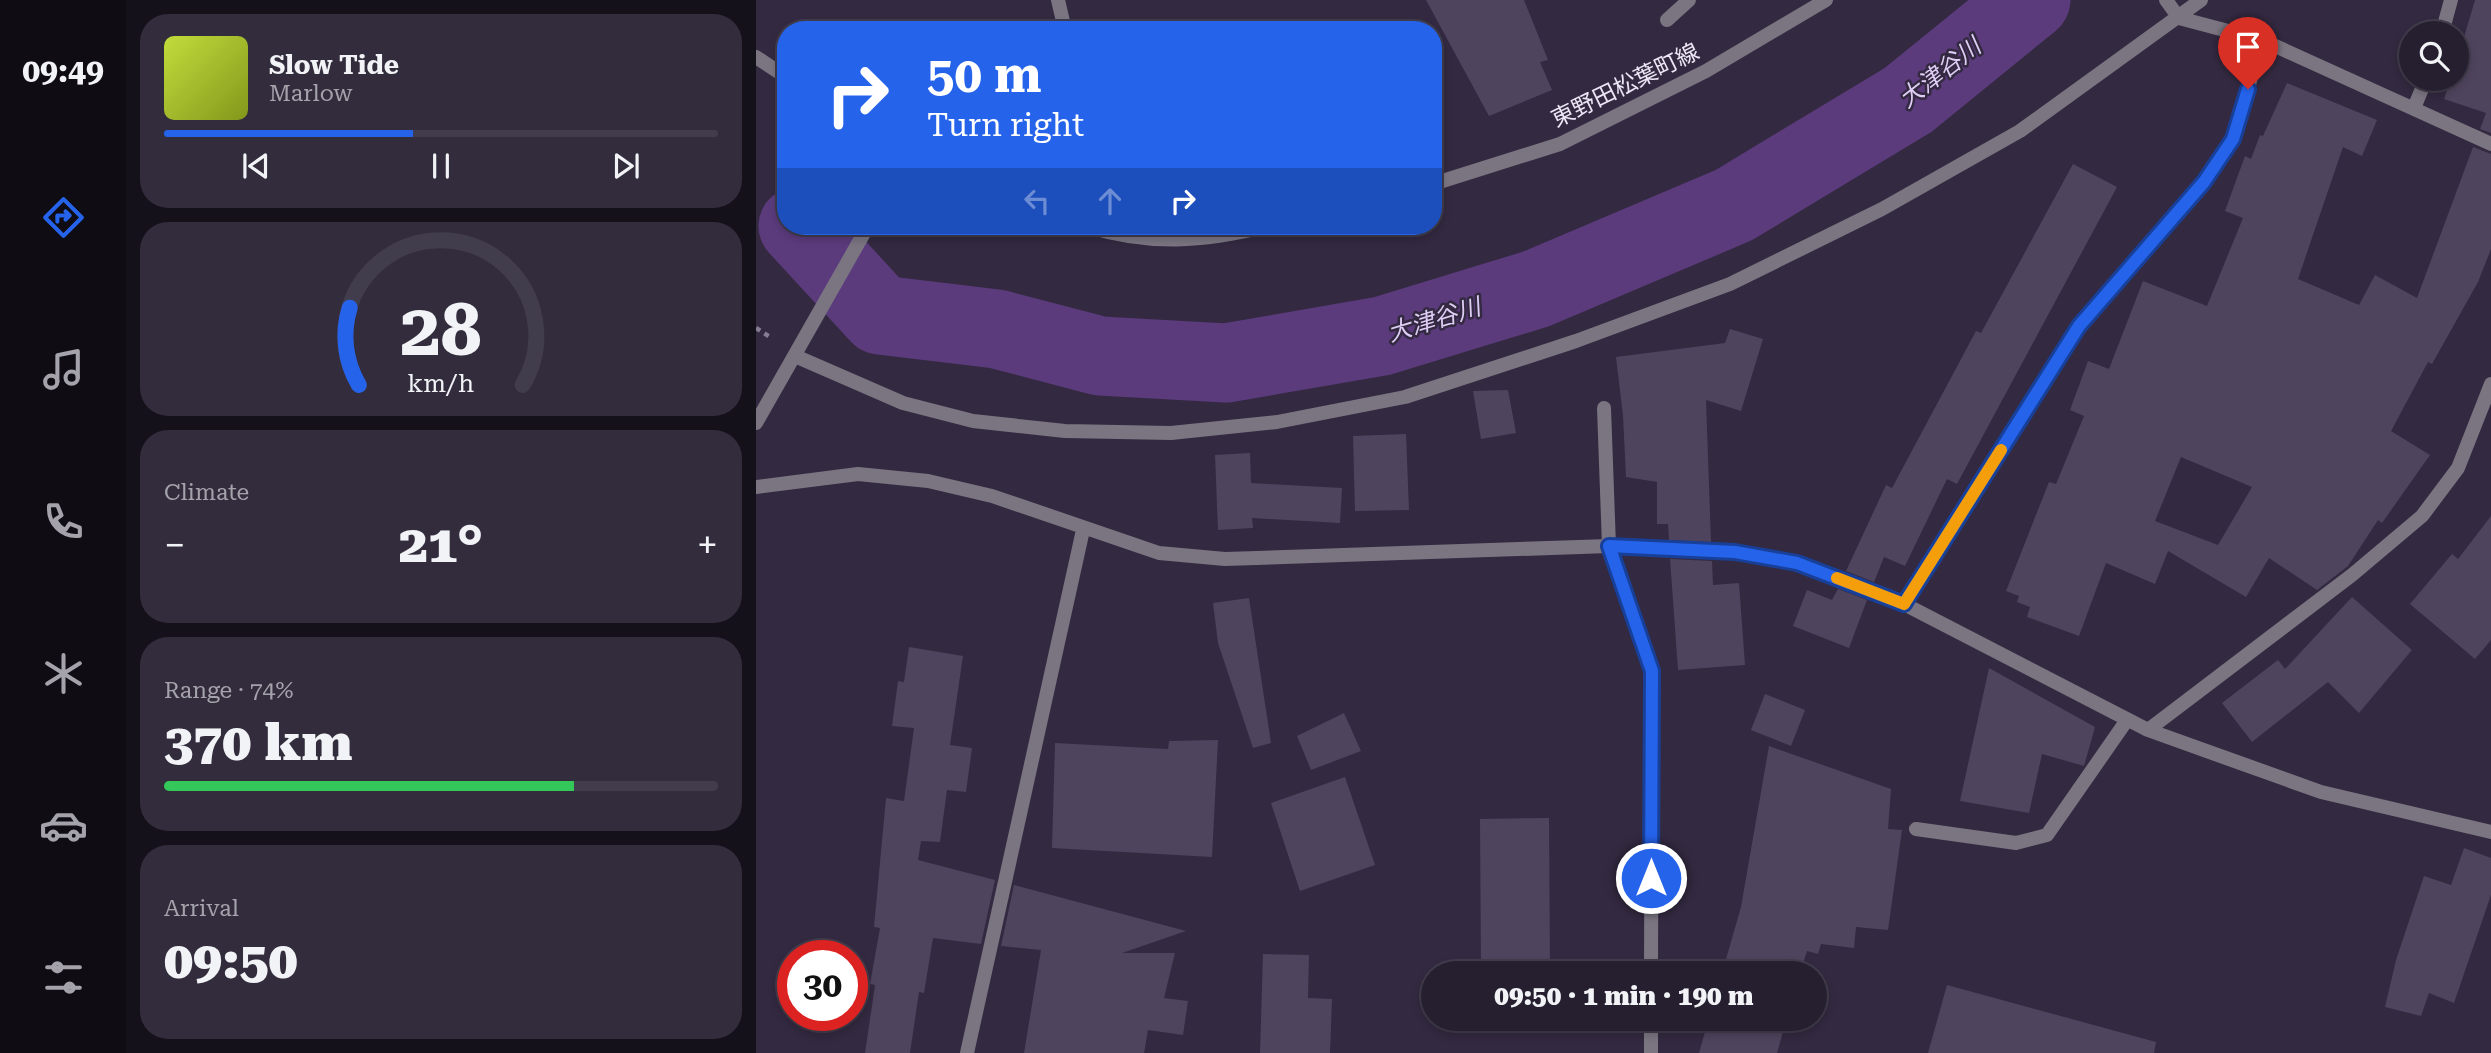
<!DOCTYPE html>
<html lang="en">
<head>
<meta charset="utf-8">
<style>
  :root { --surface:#261f30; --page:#322c3c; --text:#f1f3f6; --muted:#a4a2ab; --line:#423d4c; --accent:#2563eb }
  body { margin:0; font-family:"Roboto Serif","Noto Sans JP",serif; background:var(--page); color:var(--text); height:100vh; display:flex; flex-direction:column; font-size:26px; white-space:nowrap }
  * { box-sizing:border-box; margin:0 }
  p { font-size:23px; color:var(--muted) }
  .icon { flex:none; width:38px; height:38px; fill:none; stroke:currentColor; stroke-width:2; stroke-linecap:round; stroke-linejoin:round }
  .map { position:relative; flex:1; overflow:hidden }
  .details { display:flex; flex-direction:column; gap:14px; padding:14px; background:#15111a; width:630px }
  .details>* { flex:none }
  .guide { position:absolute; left:21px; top:21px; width:665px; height:214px; border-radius:28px; box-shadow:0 4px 10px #0003,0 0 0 2px var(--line); background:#2563eb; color:#fff; overflow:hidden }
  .controls { position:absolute; left:1643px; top:21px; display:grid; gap:14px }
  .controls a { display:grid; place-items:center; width:70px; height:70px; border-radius:50%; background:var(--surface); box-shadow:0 4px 10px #0003,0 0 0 2px var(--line); font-size:35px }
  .speed { position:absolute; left:21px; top:940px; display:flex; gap:14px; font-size:35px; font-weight:700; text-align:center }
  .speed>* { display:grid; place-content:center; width:91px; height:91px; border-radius:50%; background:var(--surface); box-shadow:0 4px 10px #0003,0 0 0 2px var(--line); line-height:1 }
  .speed .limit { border:10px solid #d22; background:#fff; color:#111 }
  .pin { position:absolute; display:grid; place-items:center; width:60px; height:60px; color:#fff; margin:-72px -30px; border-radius:50% 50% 50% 0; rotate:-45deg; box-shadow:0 0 7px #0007 }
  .pin .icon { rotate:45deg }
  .me { position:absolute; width:77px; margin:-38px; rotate:0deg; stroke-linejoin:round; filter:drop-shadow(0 0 5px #0008) }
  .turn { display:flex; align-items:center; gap:24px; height:147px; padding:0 35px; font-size:32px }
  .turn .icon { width:91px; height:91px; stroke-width:2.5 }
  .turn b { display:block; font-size:49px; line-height:60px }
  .lanes { display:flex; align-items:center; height:66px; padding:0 35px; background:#0003; justify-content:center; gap:35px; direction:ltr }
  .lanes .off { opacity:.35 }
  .big { font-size:52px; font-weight:800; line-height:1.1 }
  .details .widget { flex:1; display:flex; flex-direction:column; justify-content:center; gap:10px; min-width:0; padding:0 24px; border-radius:28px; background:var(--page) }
  .details .dial { align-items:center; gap:0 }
  .dial svg { height:182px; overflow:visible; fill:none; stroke:var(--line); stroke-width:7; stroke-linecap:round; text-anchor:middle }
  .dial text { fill:var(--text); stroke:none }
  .song { display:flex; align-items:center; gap:21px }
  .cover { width:84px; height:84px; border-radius:10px; background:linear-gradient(135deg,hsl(70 70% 55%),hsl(70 70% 35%)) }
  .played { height:7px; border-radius:4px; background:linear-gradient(90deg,var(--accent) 45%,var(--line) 45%) }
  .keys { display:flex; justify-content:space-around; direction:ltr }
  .heat { display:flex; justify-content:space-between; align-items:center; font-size:38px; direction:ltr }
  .charge { height:10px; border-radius:5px; background:linear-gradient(90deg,#34c759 74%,var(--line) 0) }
  .trip { position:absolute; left:665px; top:961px; width:406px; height:70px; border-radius:35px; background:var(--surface); box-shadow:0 4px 10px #0003,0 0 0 2px var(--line); font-weight:800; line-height:70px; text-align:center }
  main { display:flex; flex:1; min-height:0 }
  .tab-bar { display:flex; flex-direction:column; width:126px; justify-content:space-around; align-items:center; background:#0f0c13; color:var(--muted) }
  .tab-bar .icon { width:49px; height:49px }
  .tab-bar .current { color:var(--accent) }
  .tab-bar b { font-size:32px; color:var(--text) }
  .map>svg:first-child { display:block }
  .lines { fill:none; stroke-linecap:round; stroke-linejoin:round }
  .river { stroke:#5b3b7c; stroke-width:79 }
  .building { fill:#4f445d; fill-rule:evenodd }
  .path { stroke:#857d91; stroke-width:4.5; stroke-dasharray:5 5; stroke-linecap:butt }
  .street { stroke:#7a7581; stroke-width:14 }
  .route-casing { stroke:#184099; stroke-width:18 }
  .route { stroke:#2563eb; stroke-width:12 }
  .slow { stroke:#f59e0b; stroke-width:12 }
  .labels { text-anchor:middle; stroke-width:5; stroke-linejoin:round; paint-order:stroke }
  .street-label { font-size:23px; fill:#ede6f6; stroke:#332940 }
  .water-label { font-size:24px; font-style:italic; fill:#decdf4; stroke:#332940 }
</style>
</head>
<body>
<main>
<nav class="tab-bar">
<b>09:49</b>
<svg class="icon current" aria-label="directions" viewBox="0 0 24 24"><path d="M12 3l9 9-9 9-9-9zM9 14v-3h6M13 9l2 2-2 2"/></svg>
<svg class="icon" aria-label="music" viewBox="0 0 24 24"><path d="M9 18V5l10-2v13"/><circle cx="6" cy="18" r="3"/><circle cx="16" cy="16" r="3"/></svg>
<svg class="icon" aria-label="phone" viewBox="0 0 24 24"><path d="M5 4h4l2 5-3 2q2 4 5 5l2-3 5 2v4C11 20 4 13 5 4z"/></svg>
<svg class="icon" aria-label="climate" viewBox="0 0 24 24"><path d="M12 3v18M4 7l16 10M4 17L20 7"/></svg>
<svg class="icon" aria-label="car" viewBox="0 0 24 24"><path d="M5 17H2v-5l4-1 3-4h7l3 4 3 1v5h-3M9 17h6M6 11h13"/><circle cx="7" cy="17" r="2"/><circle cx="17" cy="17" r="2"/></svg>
<svg class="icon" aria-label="filters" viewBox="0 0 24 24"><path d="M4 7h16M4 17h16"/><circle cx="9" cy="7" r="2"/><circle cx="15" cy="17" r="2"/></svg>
</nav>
<section class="details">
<div class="widget">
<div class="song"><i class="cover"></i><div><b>Slow Tide</b><p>Marlow</p></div></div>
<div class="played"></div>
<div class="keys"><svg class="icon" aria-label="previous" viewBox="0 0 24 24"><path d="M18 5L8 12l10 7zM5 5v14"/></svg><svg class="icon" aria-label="pause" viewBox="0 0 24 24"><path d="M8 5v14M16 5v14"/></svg><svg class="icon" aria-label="next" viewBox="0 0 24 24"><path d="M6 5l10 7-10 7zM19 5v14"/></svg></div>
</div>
<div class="widget dial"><svg viewBox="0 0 100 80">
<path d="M14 69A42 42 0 1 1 86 69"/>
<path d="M14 69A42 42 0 0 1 10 35" stroke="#2563eb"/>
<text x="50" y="56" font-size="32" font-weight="700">28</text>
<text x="50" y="72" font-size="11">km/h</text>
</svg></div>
<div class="widget"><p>Climate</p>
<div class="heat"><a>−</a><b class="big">21°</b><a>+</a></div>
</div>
<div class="widget"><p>Range · 74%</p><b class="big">370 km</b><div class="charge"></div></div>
<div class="widget"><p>Arrival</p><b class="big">09:50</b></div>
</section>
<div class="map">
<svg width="1735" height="1053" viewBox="0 0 1735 1053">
  <rect width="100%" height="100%" fill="#332940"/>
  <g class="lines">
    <path class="river" d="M 42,226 L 124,315 L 241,329 L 344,356 L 470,363 L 626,336 L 780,289 L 978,205 L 1152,100 L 1275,0"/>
  </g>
  <path class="building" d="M 670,0 L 768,0 L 792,60 L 784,62 L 796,90 L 733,116 Z
    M 1719,0 L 1735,0 L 1735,133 L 1724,129 L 1730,113 L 1688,99 L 1695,79 L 1701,79 L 1701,61 Z
    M 1531,83 L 1621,120 L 1606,156 L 1587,147 L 1542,279 L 1603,305 L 1619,275 L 1661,298 L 1717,147 L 1735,154 L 1735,249 L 1722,282 L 1676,364 L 1672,362 L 1635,431 L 1674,455 L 1626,523 L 1622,520 L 1592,566 L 1561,590 L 1513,558 L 1490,597 L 1412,551 L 1399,584 L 1350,563 L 1323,636 L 1271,617 L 1274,607 L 1261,602 L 1263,596 L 1250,591 L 1293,482 L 1300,484 L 1328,416 L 1314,410 L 1332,361 L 1353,369 L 1387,281 L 1451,306 L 1487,218 L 1469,211 L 1489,156 L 1495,159 L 1504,135 L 1507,136 ZM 1425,457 L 1496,487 L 1462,545 L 1399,521 Z
    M 1317,164 L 1361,187 L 1201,484 L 1191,479 L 1149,566 L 1128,557 L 1118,582 L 1090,571 L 1130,485 L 1136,488 L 1220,331 L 1225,333 Z
    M 974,329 L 1007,339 L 985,411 L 950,400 L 955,542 L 913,540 L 912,524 L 901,524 L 901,482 L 870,477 L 867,416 L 860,357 L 969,343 Z
    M 752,390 L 760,433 L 725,439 L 717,391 Z
    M 650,434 L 653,510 L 599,511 L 597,436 Z
    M 494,453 L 495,483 L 586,488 L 584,523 L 496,518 L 497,528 L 462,530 L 459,455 Z
    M 1735,516 L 1735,640 L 1719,659 L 1654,604 L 1696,554 L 1702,559 Z
    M 914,559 L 956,561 L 957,585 L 983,583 L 989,665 L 922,670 Z
    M 1082,589 L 1111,600 L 1093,648 L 1037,626 L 1051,590 L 1076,600 Z
    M 1596,597 L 1656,650 L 1603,713 L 1572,682 L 1496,742 L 1466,703 L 1522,660 L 1529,669 Z
    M 493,598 L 515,743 L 497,748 L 462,643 L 457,603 Z
    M 153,647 L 207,656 L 194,745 L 216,748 L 210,792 L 191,790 L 184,842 L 165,841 L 162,860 L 239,880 L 225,944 L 177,938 L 168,993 L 163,992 L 154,1053 L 109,1053 L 119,985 L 114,984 L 124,928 L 118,927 L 130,798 L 148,801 L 158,728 L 136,726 L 142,681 L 148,682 Z
    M 1233,668 L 1339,727 L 1328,766 L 1286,754 L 1273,813 L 1204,801 Z
    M 1009,694 L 1049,710 L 1035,746 L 995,730 Z
    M 588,713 L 605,751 L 555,770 L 541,736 Z
    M 462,740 L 456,857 L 296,848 L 299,743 L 412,749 L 413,741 Z
    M 1013,746 L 1135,789 L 1132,829 L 1146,830 L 1132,930 L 1100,927 L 1098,948 L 1065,944 L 1062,954 L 1051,951 L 1044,973 L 966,973 L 985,907 Z
    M 589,777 L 619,865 L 544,891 L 515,803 Z
    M 793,818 L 794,973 L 725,973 L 724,819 Z
    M 1708,848 L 1735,858 L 1735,895 L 1698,1003 L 1673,993 L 1665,1016 L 1629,1007 L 1640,960 L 1668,876 L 1695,885 Z
    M 258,885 L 430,931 L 366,953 L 419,953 L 408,998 L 432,1001 L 427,1035 L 392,1030 L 388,1053 L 268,1053 L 285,950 L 245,946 Z
    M 507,954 L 553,955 L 552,998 L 576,999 L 574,1053 L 504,1053 Z
    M 1191,985 L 1400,1042 L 1398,1053 L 1172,1053 Z
    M 953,1018 L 1031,1018 L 1021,1053 L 943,1053 Z"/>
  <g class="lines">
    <path class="path" d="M 0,328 L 14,337"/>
    <path class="street" d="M 302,0 L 309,30
      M 1410,0 L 1423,18 L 1506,40 L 1735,144
      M 911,20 L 933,0
      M 1686,33 L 1695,0
      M 0,57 L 30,77
      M 1658,108 L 1670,79
      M 677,184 L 804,144 L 950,71 L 1070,0
      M 330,226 C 395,246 447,242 512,226
      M 39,356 L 147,403 L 217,421 L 309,431 L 415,433 L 521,422 L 649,397 L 820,341 L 974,284 L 1126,209 L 1264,131 L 1445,0
      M 848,408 L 853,546 L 896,671 L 895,973
      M 0,423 L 112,226
      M 0,487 L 102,474 L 172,481 L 236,496 L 403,553 L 469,559 L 853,546 L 979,553 L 1041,563 L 1148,604 L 1392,730 L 1565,792 L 1735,832
      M 1148,604 L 1323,326 L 1448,182 L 1477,139 L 1506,40
      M 1392,730 L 1596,575 L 1666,516 L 1702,468 L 1735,384
      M 1160,829 L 1260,843 L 1291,835 L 1371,720
      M 895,1018 L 895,1053
      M 211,1053 L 327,530"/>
  </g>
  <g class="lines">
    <defs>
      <path id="route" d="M 895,878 L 896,671 L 853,546 L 979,552 L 1041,563 L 1148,604 L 1323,326 L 1448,182 L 1477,139 L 1492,89"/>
    </defs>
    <use href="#route" class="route-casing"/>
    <use href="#route" class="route"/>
    <path class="slow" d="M 1081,578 L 1148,604 L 1245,450"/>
  </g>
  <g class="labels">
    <g class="street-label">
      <text transform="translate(869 85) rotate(-26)" y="8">東野田松葉町線</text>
    </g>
    <g class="water-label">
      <text transform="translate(1184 73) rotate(-38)" y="8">大津谷川</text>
      <text transform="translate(678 320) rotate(-17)" y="8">大津谷川</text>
    </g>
  </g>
</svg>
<div class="controls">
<a><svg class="icon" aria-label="search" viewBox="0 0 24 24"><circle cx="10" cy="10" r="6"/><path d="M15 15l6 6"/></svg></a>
</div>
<div class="speed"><div class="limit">30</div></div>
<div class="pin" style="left:1492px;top:89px;background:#d93025"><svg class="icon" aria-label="arrive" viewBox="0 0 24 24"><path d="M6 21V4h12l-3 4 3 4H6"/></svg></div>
<svg class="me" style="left:895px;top:878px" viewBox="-20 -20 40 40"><circle r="17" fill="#2563eb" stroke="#fff" stroke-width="3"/><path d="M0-11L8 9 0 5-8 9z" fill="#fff"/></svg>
<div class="trip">09:50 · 1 min · 190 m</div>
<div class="guide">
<div class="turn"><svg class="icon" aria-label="right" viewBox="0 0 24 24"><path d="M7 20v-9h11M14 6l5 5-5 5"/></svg><div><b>50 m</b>Turn right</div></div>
<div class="lanes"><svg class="icon off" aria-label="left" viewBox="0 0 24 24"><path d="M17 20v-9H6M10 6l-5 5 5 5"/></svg><svg class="icon off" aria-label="ahead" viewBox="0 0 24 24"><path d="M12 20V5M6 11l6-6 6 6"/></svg><svg class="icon" aria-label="right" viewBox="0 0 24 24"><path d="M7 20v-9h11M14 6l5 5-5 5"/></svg></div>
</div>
</div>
</main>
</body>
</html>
